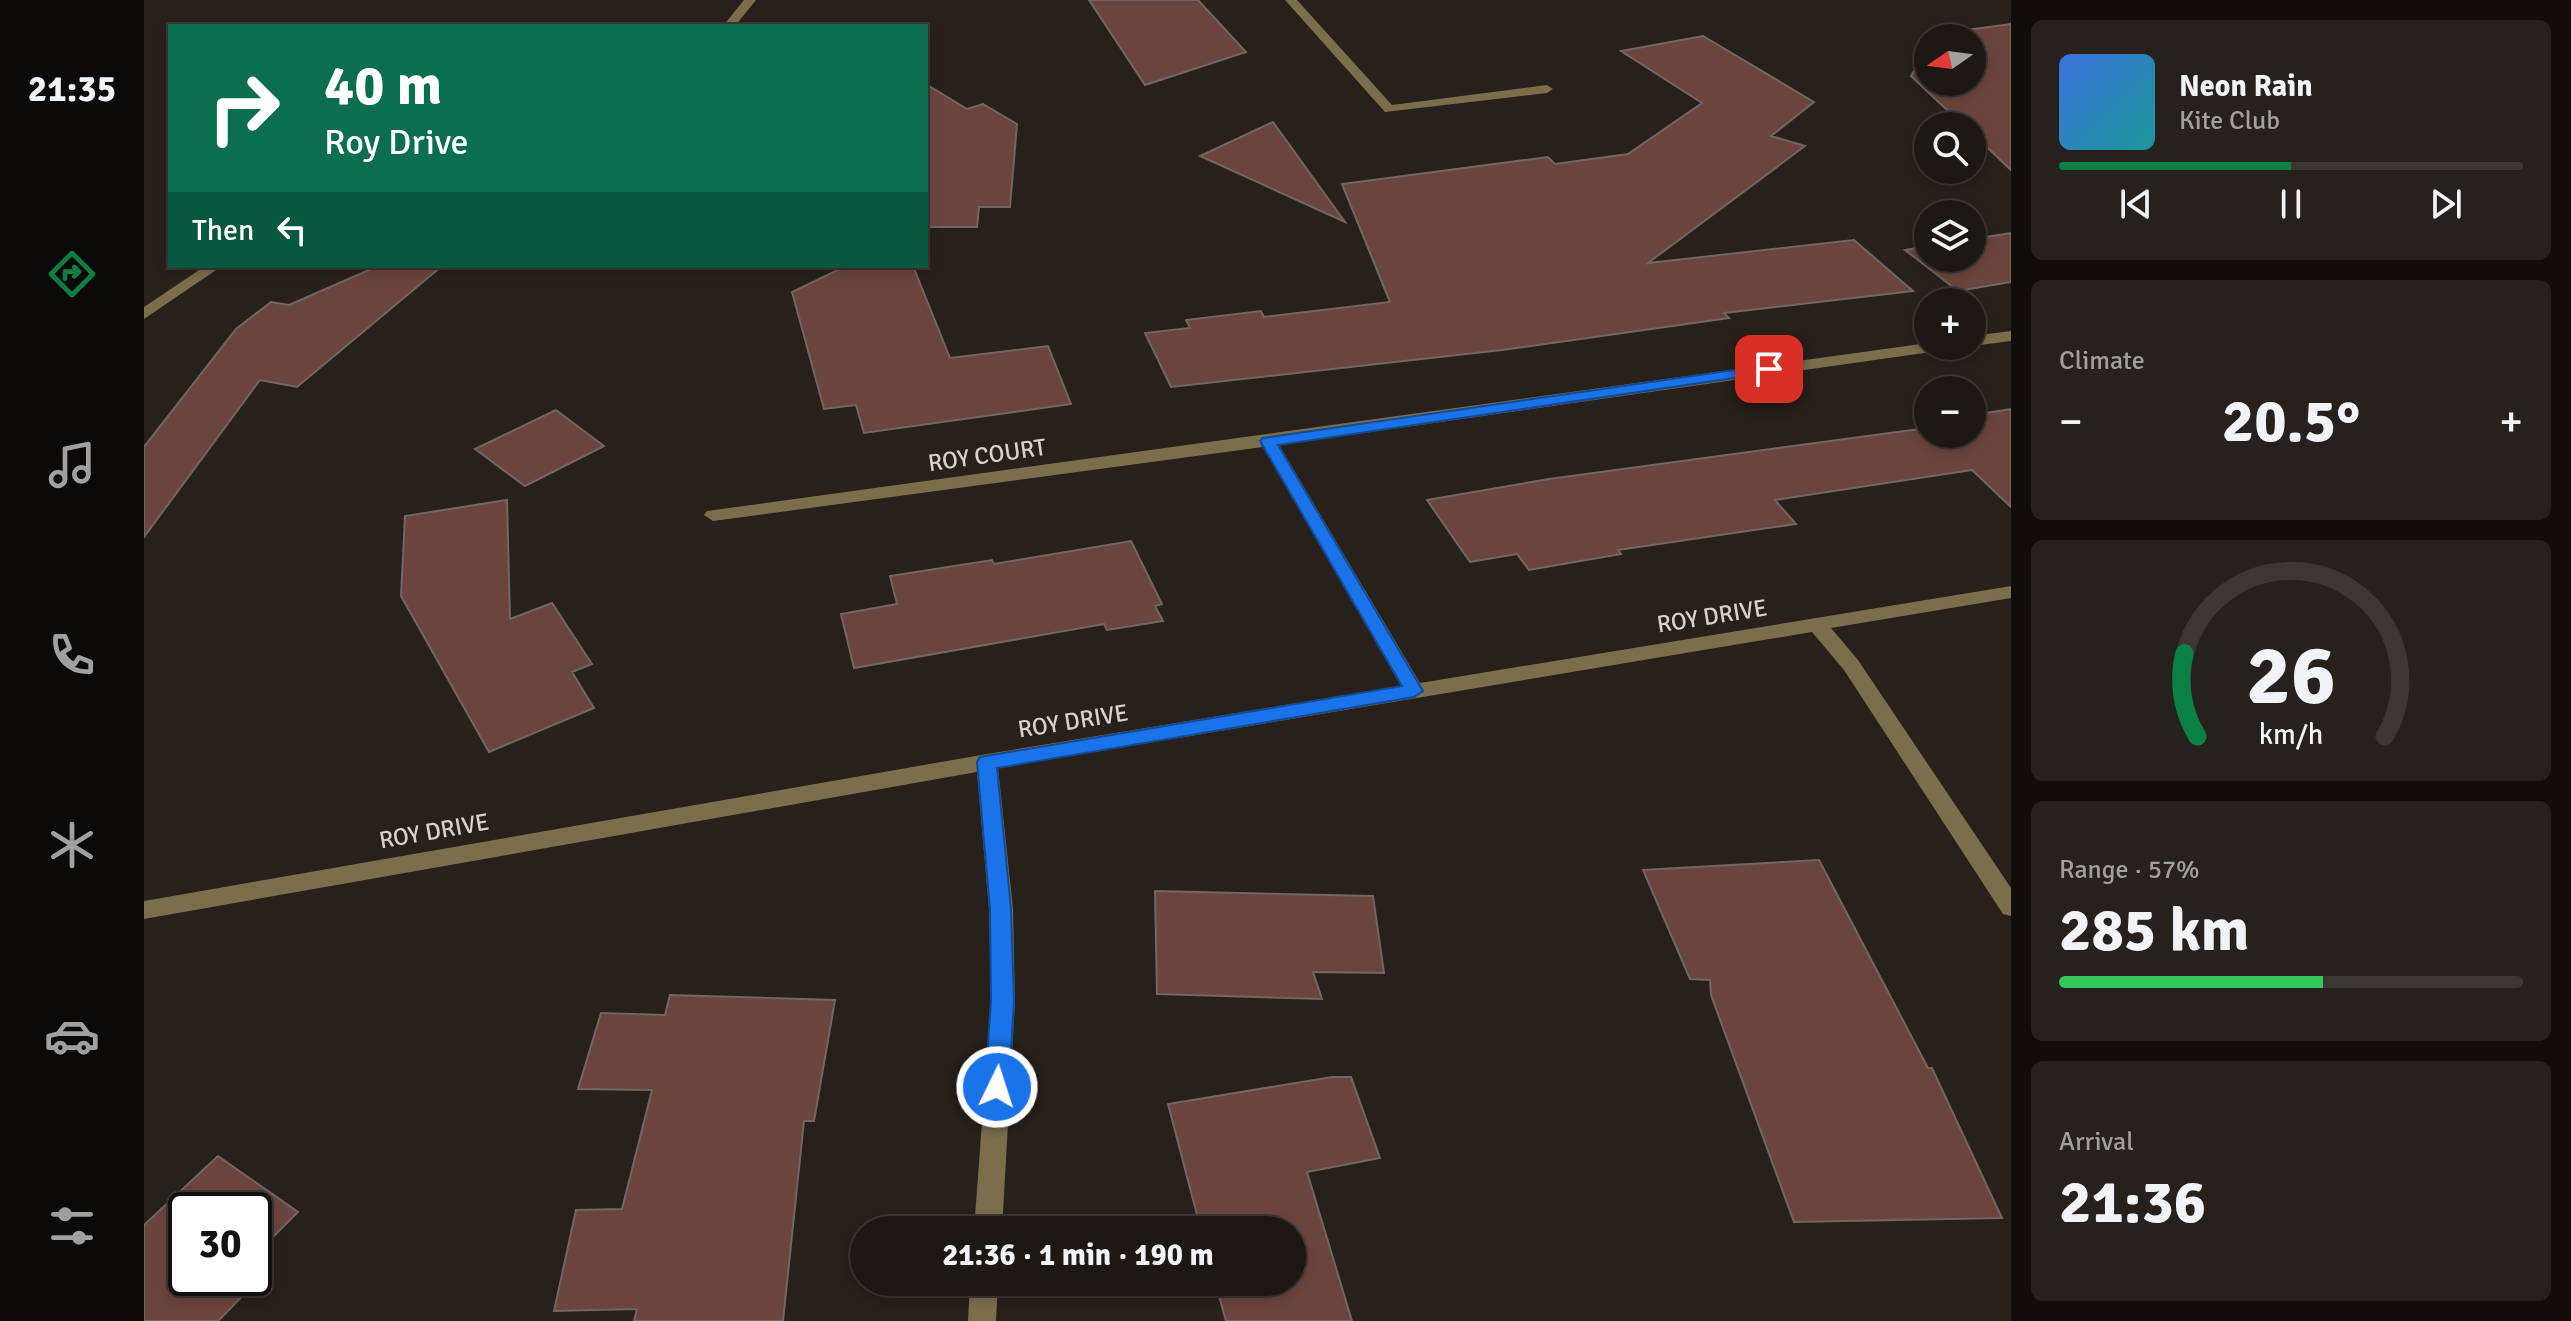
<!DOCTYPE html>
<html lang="en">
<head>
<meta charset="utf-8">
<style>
  :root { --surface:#1e1814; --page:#26211d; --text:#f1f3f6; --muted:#a1a0a0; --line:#3c3734; --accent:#0b8043 }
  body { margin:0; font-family:Signika,sans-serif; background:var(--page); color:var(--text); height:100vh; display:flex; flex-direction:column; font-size:30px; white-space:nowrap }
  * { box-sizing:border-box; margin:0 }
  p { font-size:26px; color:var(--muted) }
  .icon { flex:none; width:44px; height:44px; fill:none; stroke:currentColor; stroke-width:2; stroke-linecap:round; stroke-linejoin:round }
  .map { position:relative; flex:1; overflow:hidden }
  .sheet { display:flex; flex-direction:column; gap:20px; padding:20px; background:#100d0b; width:560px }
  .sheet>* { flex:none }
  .top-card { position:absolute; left:24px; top:24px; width:760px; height:244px; border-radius:0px; box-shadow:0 4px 12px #0003,0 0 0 2px var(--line); background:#0b6e4f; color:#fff; overflow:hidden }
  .needle { width:52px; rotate:256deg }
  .controls { position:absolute; left:1770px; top:24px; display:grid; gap:16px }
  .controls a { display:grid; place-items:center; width:72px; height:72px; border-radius:50%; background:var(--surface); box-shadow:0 4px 12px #0003,0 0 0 2px var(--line); font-size:40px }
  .speed { position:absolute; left:24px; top:1192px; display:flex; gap:16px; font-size:40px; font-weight:700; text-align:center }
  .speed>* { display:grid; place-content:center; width:104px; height:104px; border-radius:50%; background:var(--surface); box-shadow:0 4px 12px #0003,0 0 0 2px var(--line); line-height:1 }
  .speed .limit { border:4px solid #111; border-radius:12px; background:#fff; color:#111 }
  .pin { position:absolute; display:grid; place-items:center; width:68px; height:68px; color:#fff; margin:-34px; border-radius:16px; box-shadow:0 4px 12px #0006 }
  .me { position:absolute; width:88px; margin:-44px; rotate:4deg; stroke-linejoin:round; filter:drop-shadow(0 0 6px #0008) }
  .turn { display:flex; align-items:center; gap:28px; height:168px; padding:0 24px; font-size:36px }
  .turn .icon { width:104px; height:104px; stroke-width:2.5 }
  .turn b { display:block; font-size:56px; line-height:68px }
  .then { display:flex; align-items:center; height:76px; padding:0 24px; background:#0003; gap:16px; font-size:30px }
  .big { font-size:60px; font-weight:700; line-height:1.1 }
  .sheet .card { flex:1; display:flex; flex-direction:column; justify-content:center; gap:12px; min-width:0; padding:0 28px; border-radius:12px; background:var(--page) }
  .sheet .dial { align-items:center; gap:0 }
  .dial svg { height:208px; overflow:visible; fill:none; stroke:var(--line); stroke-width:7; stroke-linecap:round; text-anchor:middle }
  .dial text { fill:var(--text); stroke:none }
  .song { display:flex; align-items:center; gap:24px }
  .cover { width:96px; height:96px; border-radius:12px; background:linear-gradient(135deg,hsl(220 70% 55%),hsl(180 70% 35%)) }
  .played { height:8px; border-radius:4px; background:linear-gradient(90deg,var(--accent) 50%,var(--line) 50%) }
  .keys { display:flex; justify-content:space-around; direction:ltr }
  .heat { display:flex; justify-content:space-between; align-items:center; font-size:44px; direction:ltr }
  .charge { height:12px; border-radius:6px; background:linear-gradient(90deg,#34c759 57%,var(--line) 0) }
  .trip { position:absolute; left:706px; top:1216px; width:456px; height:80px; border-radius:40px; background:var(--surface); box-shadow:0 4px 12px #0003,0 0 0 2px var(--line); font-weight:700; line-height:80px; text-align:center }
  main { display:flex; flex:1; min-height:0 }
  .dock { display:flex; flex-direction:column; width:144px; justify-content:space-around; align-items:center; background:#0c0a08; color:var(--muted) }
  .dock .icon { width:56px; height:56px }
  .dock .current { color:var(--accent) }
  .dock b { font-size:36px; color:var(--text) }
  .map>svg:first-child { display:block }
  .building { fill:#6b453d; stroke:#726663; stroke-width:2 }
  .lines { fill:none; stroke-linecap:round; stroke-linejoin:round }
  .minor { fill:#7a6e4c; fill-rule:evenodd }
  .route { fill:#1a73e8; stroke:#114b97; stroke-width:2 }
  .labels { text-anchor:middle; stroke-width:6; stroke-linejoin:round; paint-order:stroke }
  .street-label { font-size:24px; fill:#d7d2ce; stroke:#28201a }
</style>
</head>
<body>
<main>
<nav class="dock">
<b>21:35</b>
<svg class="icon current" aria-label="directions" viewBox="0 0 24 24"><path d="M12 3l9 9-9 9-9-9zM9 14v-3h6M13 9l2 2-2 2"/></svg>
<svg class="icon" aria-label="music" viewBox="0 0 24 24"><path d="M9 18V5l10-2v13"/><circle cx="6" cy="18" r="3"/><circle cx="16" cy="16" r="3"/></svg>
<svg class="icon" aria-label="phone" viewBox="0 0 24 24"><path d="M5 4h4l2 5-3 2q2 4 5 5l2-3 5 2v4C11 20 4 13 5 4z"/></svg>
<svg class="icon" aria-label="climate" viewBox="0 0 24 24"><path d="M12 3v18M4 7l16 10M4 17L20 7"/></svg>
<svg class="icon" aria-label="car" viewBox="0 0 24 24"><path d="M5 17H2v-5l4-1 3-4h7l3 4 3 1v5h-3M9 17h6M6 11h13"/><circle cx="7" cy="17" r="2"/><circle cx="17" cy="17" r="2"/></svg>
<svg class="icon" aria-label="filters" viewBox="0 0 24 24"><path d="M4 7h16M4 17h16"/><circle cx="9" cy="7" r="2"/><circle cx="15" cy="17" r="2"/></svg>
</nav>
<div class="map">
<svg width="1867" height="1321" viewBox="0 0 1867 1321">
  <rect width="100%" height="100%" fill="#28201a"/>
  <path class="building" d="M 945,0 L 1054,0 L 1102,52 L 1001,85 Z
    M 1867,24 L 1867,170 L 1828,133 L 1828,126 L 1820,126 L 1767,76 L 1784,48 L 1784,82 L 1828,82 L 1828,38 L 1790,38 L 1793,34 Z
    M 1559,36 L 1670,102 L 1627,136 L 1661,146 L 1504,263 L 1710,240 L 1769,291 L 1580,313 L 1585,318 L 1358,350 L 1027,387 L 1001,333 L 1046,328 L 1042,320 L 1117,311 L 1120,317 L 1246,302 L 1198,184 L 1404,157 L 1411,164 L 1484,154 L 1558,103 L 1477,51 Z
    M 782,84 L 823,109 L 839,104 L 873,124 L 866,207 L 835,207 L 833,227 L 782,227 Z
    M 1129,122 L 1201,222 L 1056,156 Z
    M 1867,233 L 1867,282 L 1814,291 L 1761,250 L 1784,246 L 1784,258 L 1828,258 L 1828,239 Z
    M 234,266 L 298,266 L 153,387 L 116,380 L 0,537 L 0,447 L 92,329 L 127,302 L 145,305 Z
    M 702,266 L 769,266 L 806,358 L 904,346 L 927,404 L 720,433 L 712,405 L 680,409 L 648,292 Z
    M 1867,409 L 1867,507 L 1828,470 L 1631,500 L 1652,524 L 1474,550 L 1477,554 L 1385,570 L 1373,554 L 1326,562 L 1283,500 L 1405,479 L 1783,428 L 1777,422 L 1784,421 L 1784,434 L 1828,434 L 1828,415 Z
    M 412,410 L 460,446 L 381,486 L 331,449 Z
    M 363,500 L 366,619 L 408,603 L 448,664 L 428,672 L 450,708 L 345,752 L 257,596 L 261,516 Z
    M 987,541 L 1018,604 L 1011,606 L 1019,621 L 963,630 L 960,624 L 710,668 L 697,614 L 753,604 L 746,576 L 848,560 L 850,564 Z
    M 1675,860 L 1784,1068 L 1788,1068 L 1858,1218 L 1650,1222 L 1567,995 L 1566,980 L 1546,979 L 1499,870 Z
    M 1011,891 L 1229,896 L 1240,973 L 1169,972 L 1178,999 L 1013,994 Z
    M 526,995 L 691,1000 L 670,1121 L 660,1121 L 639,1321 L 490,1321 L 493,1309 L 410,1311 L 432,1210 L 478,1209 L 508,1090 L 434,1089 L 457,1013 L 521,1015 Z
    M 1188,1077 L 1207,1077 L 1236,1158 L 1163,1172 L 1208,1321 L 1082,1321 L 1071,1282 L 1148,1282 L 1148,1230 L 1057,1230 L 1024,1104 Z
    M 74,1156 L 154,1212 L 110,1256 L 110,1210 L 42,1210 L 42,1278 L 110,1278 L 110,1275 L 116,1278 L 74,1321 L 0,1321 L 0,1225 Z"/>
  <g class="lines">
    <path class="minor" d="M 600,0 L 612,0 L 591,26 L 579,26 Z
      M 1141,0 L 1153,0 L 1248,105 L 1403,85 L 1409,89 L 1403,93 L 1241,112 Z
      M 61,266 L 78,266 L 0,319 L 0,307 Z
      M 1867,331 L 1867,341 L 1828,346 L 1828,336 Z
      M 1784,343 L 1784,346 L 1802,346 L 1794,351 L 1135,445 L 1276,683 L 1867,586 L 1867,598 L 1687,628 L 1714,660 L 1867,888 L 1867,916 L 1859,914 L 1700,670 L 1668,632 L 854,768 L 869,909 L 871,1001 L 858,1230 L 830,1230 L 847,1001 L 845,909 L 833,772 L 0,919 L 0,901 L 843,754 L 1257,686 L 1119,447 L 569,521 L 560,515 L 563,511 Z
      M 826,1282 L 854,1282 L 852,1321 L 824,1321 Z"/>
  </g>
  <path class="route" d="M 1625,365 L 1633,369 L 1631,372 L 1134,445 L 1279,691 L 1270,697 L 853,768 L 867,909 L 870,1001 L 865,1087 L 861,1094 L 853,1097 L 845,1094 L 841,1087 L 847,1001 L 846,909 L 833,762 L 836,757 L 1258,686 L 1116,441 L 1119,438 Z"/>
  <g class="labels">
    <g class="street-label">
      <text transform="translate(843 455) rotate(-8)" y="8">ROY COURT</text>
      <text transform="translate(1568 616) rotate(-9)" y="8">ROY DRIVE</text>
      <text transform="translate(929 721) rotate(-9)" y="8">ROY DRIVE</text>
      <text transform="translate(290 831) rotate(-10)" y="8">ROY DRIVE</text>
    </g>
  </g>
</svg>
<div class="controls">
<a><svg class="needle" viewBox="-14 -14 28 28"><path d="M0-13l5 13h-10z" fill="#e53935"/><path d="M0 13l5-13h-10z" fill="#a1a0a0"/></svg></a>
<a><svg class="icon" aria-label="search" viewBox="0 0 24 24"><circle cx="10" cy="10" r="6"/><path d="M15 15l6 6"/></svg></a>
<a><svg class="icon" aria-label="layers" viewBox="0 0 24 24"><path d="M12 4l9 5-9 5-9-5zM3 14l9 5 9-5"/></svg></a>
<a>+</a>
<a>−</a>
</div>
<div class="speed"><div class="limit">30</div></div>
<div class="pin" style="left:1625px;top:369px;background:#d93025"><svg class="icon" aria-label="arrive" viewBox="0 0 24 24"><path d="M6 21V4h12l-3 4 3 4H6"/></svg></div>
<svg class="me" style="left:853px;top:1087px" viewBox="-20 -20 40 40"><circle r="17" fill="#1a73e8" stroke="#fff" stroke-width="3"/><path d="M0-11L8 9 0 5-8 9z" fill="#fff"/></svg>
<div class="trip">21:36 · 1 min · 190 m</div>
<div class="top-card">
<div class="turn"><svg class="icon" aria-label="right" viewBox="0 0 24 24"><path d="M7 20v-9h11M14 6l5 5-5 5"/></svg><div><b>40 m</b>Roy Drive</div></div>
<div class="then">Then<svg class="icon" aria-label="left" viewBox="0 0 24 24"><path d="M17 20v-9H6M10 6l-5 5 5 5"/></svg></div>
</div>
</div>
<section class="sheet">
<div class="card">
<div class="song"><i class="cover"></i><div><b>Neon Rain</b><p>Kite Club</p></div></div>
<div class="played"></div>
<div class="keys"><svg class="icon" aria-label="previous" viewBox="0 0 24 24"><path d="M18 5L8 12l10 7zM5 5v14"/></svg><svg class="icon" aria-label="pause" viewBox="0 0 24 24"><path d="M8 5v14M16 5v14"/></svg><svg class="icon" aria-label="next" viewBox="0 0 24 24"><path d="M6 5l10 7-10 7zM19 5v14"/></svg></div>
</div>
<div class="card"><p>Climate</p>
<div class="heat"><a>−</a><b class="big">20.5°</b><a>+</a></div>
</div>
<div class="card dial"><svg viewBox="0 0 100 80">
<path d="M14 69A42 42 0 1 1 86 69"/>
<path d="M14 69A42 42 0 0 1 9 37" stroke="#0b8043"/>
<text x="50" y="56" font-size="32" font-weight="700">26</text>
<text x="50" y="72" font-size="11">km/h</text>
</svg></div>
<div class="card"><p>Range · 57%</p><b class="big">285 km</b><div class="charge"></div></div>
<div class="card"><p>Arrival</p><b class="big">21:36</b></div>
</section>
</main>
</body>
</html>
